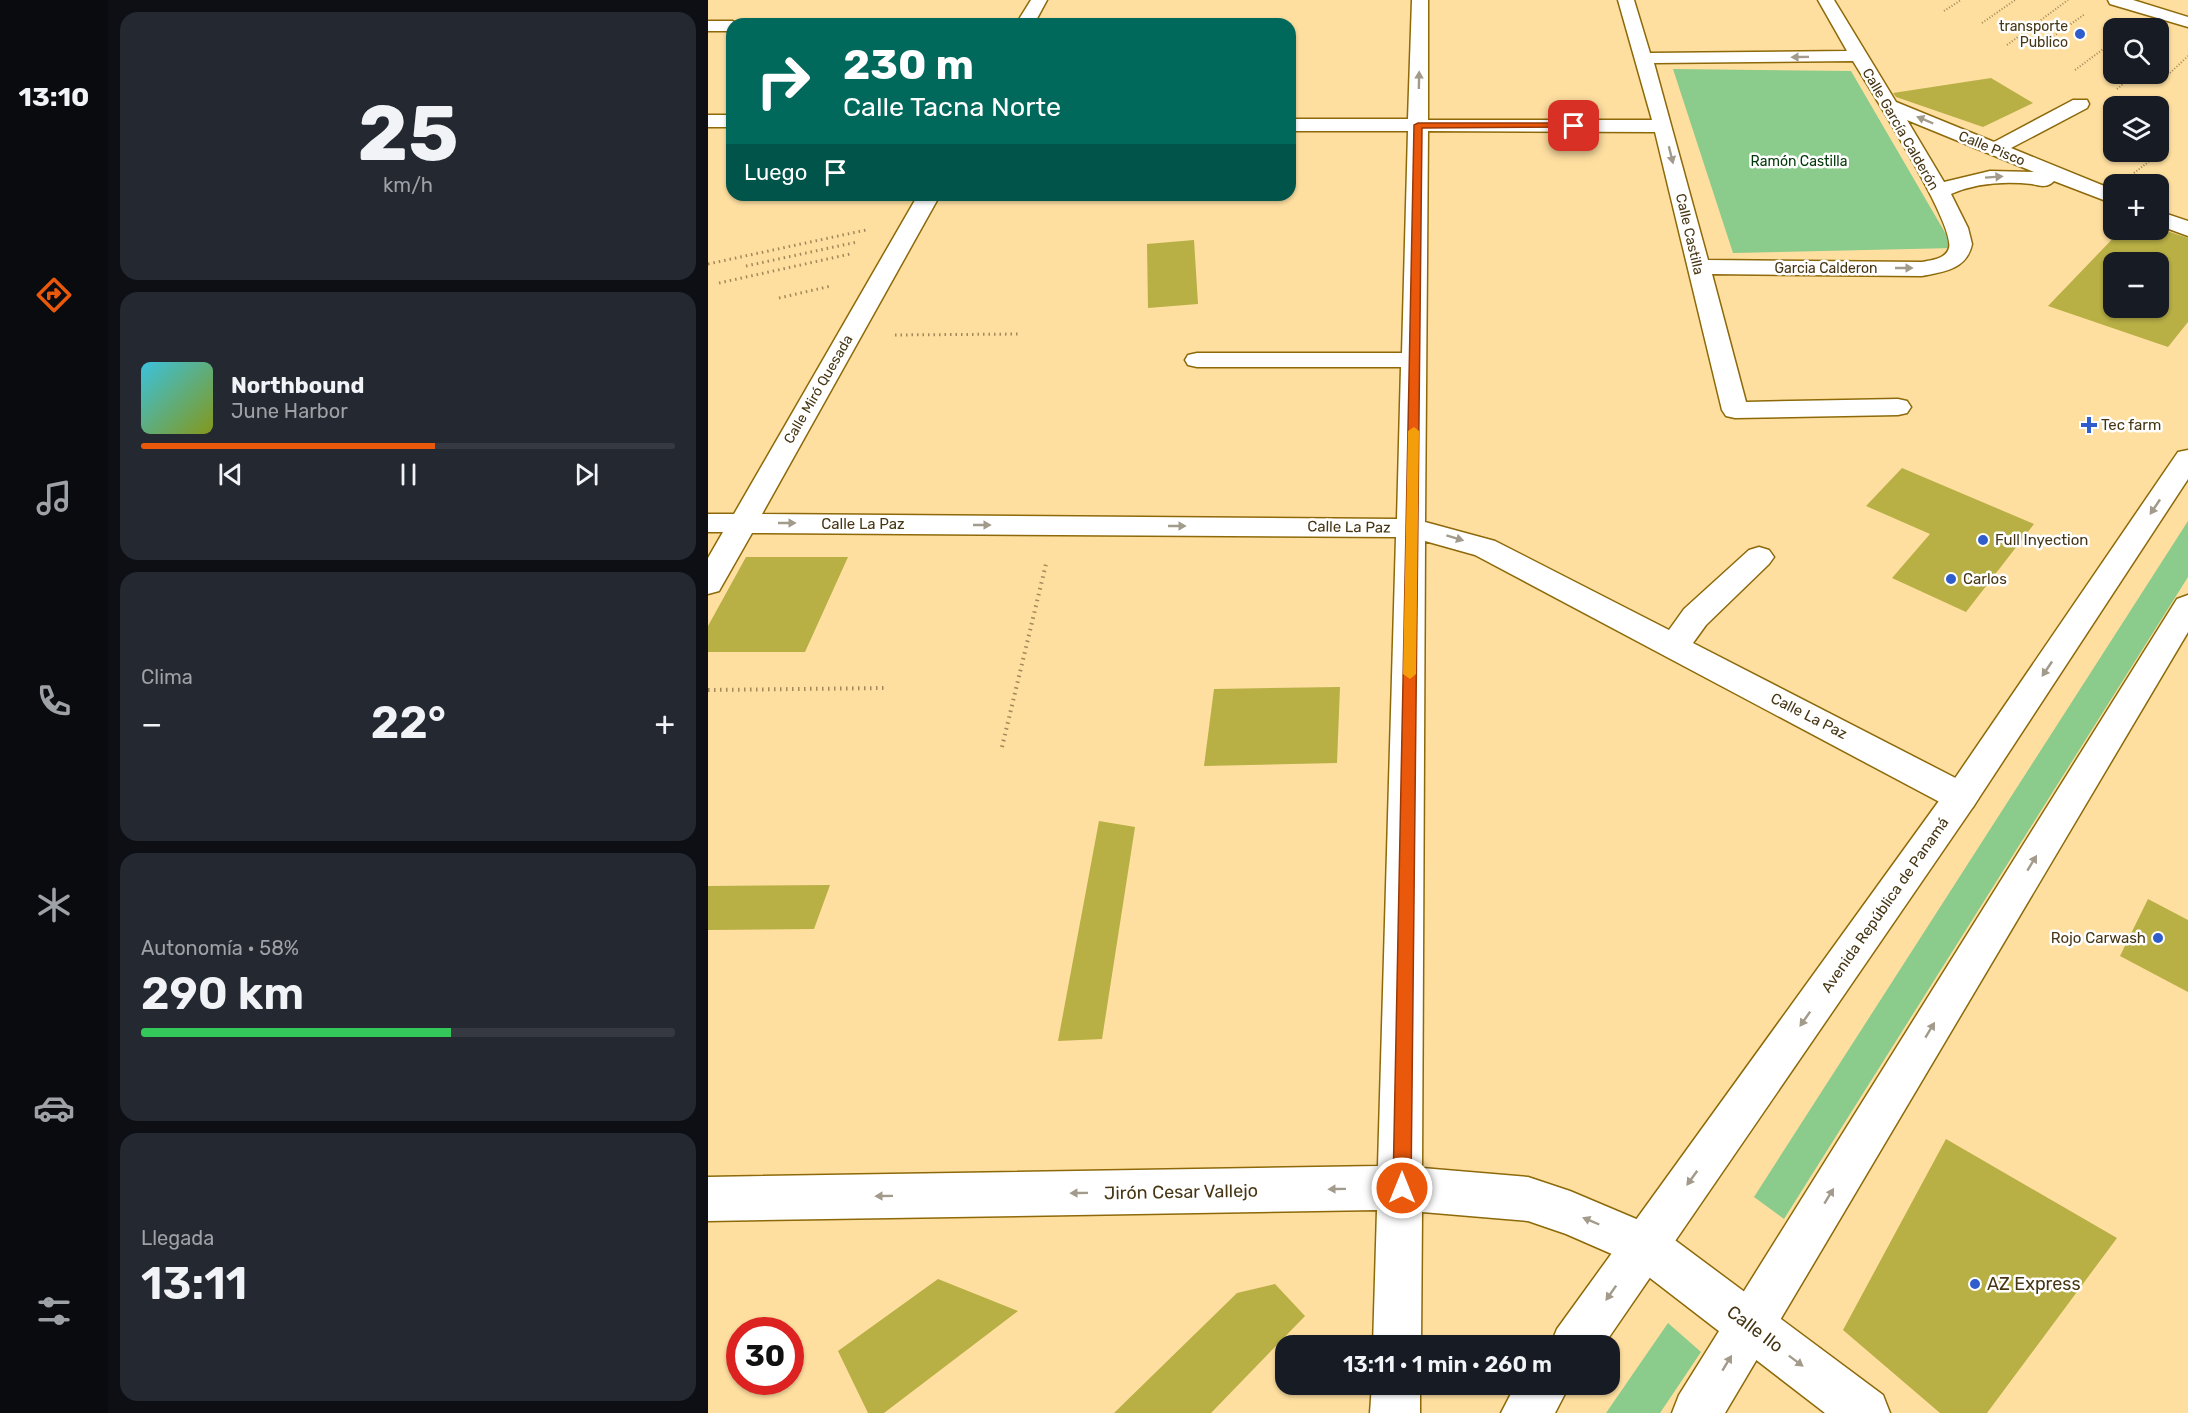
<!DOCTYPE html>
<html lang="es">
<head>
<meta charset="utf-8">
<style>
  :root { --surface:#171b24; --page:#242831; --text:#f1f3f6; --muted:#9ea1a6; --line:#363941; --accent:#ea580c }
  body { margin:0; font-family:Rubik,sans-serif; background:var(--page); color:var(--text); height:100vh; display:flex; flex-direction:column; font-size:22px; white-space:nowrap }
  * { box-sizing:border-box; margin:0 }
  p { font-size:20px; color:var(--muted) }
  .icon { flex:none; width:33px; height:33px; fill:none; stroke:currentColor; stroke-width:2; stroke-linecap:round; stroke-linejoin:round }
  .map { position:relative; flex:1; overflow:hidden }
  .side { display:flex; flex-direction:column; gap:12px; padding:12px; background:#0d0f14; width:600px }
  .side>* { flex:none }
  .guide { position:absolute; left:18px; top:18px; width:570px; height:183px; border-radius:18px; box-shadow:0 2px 4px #0004; background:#00695c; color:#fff; overflow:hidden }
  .buttons { position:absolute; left:1395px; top:18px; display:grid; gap:12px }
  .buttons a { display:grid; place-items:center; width:66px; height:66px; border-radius:12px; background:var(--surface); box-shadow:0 2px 4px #0004; font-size:30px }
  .speed { position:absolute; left:18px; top:1317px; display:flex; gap:12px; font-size:30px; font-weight:700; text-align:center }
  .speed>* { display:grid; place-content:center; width:78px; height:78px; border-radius:50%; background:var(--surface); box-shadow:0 2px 4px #0004; line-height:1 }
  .speed .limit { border:9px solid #d22; background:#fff; color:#111 }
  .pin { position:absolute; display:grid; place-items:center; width:51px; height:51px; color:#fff; margin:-26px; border-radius:12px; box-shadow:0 3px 9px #0006 }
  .me { position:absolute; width:66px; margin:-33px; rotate:0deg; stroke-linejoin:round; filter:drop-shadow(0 0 4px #0008) }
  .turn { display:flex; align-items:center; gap:21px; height:126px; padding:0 18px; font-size:27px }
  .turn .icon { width:78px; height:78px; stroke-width:2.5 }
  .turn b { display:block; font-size:42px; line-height:51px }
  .then { display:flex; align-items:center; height:57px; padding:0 18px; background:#0003; gap:12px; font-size:22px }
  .big { font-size:45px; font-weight:600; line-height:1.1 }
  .side .card { flex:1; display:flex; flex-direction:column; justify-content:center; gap:9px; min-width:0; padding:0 21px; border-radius:18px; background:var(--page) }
  .side .dial { align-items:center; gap:0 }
  .dial b { font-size:78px; line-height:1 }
  .song { display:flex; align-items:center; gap:18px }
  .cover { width:72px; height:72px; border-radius:9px; background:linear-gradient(135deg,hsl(190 70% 55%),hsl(70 70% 35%)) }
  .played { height:6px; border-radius:3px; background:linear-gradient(90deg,var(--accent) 55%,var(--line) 55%) }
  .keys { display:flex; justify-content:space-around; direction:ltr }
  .heat { display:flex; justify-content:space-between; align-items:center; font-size:33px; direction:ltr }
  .charge { height:9px; border-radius:4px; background:linear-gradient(90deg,#34c759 58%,var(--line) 0) }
  .trip { position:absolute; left:567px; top:1335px; width:345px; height:60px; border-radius:18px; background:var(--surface); box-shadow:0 2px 4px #0004; font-weight:600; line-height:60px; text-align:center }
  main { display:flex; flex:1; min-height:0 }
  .tab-bar { display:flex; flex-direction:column; width:108px; justify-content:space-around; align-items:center; background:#090b0e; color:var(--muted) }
  .tab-bar .icon { width:42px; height:42px }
  .tab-bar .active { color:var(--accent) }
  .tab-bar b { font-size:27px; color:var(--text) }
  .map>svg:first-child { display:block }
  .green { fill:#8bcb8b }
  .building { fill:#b8af45; fill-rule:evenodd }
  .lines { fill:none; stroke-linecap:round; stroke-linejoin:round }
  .minor-casing { stroke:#8d6909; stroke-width:3 }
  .major-casing { stroke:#8d6909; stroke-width:3 }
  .path-far2 { stroke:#a18959; stroke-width:2; stroke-dasharray:1 2; stroke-linecap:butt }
  .path-far1 { stroke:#a18959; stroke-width:3; stroke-dasharray:1.5 4; stroke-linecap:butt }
  .path { stroke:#a18959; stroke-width:4; stroke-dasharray:1.5 4.5; stroke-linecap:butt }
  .minor { fill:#fff; fill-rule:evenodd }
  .major { fill:#fff; fill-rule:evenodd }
  .oneway { fill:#a29a8a }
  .route { fill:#ea580c; stroke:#983908; stroke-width:1.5 }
  .slow { fill:#f59e0b }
  .poi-dot { fill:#305dcc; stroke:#fff; stroke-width:2 }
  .labels { text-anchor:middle; stroke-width:5; stroke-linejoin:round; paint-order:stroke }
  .far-poi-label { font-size:14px; fill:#463614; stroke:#fff; text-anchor:end }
  .far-street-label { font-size:14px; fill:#463614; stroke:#fff }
  .far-park-label { font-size:14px; fill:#013807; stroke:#fff }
  .poi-label { font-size:15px; fill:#463614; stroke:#fff; text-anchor:start }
  .street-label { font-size:15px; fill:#463614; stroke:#fff }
  .near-street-label { font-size:18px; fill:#463614; stroke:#fff }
  .near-poi-label { font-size:18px; fill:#463614; stroke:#fff; text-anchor:start }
</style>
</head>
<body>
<main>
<nav class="tab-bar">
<b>13:10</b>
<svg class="icon active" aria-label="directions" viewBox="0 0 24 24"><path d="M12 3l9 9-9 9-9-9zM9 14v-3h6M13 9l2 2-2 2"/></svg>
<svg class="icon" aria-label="music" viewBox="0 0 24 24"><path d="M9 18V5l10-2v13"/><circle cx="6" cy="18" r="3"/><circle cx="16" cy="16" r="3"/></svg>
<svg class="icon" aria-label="phone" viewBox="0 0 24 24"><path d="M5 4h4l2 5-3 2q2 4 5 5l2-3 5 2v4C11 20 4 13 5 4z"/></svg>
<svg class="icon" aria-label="climate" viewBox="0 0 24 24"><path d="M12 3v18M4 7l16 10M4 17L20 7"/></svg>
<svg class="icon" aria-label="car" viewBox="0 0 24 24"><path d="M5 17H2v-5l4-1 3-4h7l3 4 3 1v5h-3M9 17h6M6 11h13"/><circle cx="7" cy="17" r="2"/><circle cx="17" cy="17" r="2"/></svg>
<svg class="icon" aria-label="filters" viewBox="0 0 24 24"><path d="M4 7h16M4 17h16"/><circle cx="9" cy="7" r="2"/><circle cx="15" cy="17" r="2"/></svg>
</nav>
<section class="side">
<div class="card dial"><b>25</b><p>km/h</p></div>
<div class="card">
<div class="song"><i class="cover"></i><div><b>Northbound</b><p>June Harbor</p></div></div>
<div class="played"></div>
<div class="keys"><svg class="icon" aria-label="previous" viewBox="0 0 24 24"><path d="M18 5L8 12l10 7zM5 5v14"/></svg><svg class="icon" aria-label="pause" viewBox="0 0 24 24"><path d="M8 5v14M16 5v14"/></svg><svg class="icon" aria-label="next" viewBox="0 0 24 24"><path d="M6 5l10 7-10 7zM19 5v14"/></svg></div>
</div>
<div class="card"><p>Clima</p>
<div class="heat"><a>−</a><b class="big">22°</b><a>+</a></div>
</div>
<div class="card"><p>Autonomía · 58%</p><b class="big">290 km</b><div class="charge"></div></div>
<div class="card"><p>Llegada</p><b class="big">13:11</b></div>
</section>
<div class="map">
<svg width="1480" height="1413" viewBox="0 0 1480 1413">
  <rect width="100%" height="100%" fill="#fedfa0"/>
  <path class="green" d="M 965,69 L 1143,71 L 1246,248 L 1025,253 Z
    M 1480,521 L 1480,577 L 1076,1219 L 1046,1197 Z
    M 960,1323 L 993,1352 L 952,1413 L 898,1413 Z"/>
  <path class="building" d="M 1283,78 L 1325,103 L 1275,127 L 1188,97 L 1185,93 Z
    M 1413,230 L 1456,230 L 1480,238 L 1480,322 L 1460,347 L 1340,306 ZM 1406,262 L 1450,262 L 1450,308 L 1406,308 Z
    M 486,240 L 490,304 L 440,308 L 439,244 Z
    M 1194,468 L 1326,524 L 1258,612 L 1184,578 L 1222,534 L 1158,506 Z
    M 38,557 L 140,557 L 97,652 L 0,652 L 0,626 Z
    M 632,687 L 629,763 L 496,766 L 506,689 Z
    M 391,821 L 427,827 L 394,1039 L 350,1041 Z
    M 122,885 L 106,929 L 0,930 L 0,886 Z
    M 1440,899 L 1480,920 L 1480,992 L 1412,956 Z
    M 1238,1139 L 1409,1238 L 1279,1413 L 1232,1413 L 1135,1330 Z
    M 230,1279 L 310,1311 L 176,1413 L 160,1413 L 130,1351 Z
    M 567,1284 L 597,1316 L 503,1413 L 406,1413 L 529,1293 Z"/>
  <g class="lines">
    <defs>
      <path id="minor" d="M 323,0 L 339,0 L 326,24 L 308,24 Z
        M 704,0 L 720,0 L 720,120 L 944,120 L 910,0 L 926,0 L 942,53 L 1139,51 L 1110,0 L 1126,0 L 1188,102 L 1286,142 L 1365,100 L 1379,100 L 1381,104 L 1379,108 L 1303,148 L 1406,190 L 1406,204 L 1346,181 C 1340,188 1332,186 1324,184 C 1296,181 1268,183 1243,194 L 1260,228 L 1264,244 C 1259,269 1236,272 1214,276 L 1004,274 L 1038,402 L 1190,399 L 1199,401 L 1203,407 L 1199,413 L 1190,415 L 1027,418 L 1018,416 L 1014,410 L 947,132 L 720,131 L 717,522 L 787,541 L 961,630 L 976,609 L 1041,550 L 1051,547 L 1061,550 L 1066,557 L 1061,564 L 998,625 L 985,643 L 1265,787 L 1271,797 L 1265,807 L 1253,811 L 1241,807 L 767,555 L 717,541 L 714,1168 L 820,1177 L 862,1191 L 952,1229 L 1175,1395 L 1182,1413 L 1117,1413 L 920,1261 L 858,1234 L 820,1221 L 714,1212 L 713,1346 L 665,1346 L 669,1210 L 0,1221 L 0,1177 L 670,1166 L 688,537 L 44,533 L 11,591 L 0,594 L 0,558 L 15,532 L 0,532 L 0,514 L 26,514 L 210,195 L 232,195 L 54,514 L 689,519 L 693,367 L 489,367 L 480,365 L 477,360 L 480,355 L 489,353 L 694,353 L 700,131 L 582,131 L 582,119 L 700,119 ZM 1145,61 C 1162,89 1248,225 1241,248 C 1238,259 1224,260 1214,262 L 1000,260 L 946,63 ZM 1199,120 L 1326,172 L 1282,171 L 1236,182 Z
        M 1400,0 L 1425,0 L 1480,17 L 1480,27 L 1402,4 Z
        M 0,21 L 24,21 L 31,24 L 24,24 L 24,31 L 0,31 Z
        M 0,115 L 24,115 L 24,127 L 0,127 Z
        M 1450,211 L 1480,221 L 1480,236 L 1450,225 Z
        M 664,1384 L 712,1384 L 712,1413 L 662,1413 Z"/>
      <path id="major" d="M 1480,450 L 1480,479 L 1265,807 L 895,1346 L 842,1346 L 849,1329 L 1241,787 L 1470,452 Z
        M 1480,595 L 1480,632 L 1017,1413 L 964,1413 L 971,1395 L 1469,599 Z
        M 808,1384 L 862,1384 L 847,1413 L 793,1413 Z"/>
    </defs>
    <use href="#minor" class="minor-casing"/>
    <use href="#major" class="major-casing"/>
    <path class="path-far2" d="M 1236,11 L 1253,0
      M 1274,23 L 1307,0
      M 1343,38 L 1377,14
      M 1299,45 L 1360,0
      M 1367,70 L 1406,41
      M 1462,73 L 1480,56
      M 1409,89 L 1427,74
      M 1426,173 L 1461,146"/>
    <path class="path-far1" d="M 0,264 L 158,230
      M 38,266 L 149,242
      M 11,283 L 142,254
      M 71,298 L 123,286
      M 187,335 L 313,334"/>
    <path class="path" d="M 0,690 L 179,688
      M 294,747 L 338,564"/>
    <use href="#minor" class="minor"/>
    <use href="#major" class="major"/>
  </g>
  <defs><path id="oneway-solid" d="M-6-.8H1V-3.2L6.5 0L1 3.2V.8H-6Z" transform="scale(1.5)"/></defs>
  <g class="oneway">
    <use href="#oneway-solid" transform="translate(1092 57) rotate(179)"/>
    <use href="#oneway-solid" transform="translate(711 80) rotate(-89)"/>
    <use href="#oneway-solid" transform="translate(1217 120) rotate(-157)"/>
    <use href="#oneway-solid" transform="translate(963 155) rotate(76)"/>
    <use href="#oneway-solid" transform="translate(1286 177) rotate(-4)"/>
    <use href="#oneway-solid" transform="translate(1196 268)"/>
    <use href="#oneway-solid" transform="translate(1447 507) rotate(124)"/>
    <use href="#oneway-solid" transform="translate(79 523)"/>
    <use href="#oneway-solid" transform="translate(274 525)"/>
    <use href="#oneway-solid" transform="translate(469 526)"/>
    <use href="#oneway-solid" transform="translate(747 538) rotate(17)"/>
    <use href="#oneway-solid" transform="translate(1339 669) rotate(124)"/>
    <use href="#oneway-solid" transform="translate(1324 863) rotate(-59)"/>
    <use href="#oneway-solid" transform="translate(1097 1019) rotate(125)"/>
    <use href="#oneway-solid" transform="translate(1222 1030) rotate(-59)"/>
    <use href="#oneway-solid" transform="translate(984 1178) rotate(126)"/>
    <use href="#oneway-solid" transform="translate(629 1189) rotate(179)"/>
    <use href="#oneway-solid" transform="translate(371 1193) rotate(179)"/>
    <use href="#oneway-solid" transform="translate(176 1196) rotate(179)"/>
    <use href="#oneway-solid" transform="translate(1121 1196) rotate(-59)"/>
    <use href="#oneway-solid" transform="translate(883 1221) rotate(-157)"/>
    <use href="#oneway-solid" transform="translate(903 1293) rotate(125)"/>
    <use href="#oneway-solid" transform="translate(1088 1361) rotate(37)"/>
    <use href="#oneway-solid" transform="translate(1019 1363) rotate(-59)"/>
  </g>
  <path class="route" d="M 866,123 L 869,127 L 714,128 L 703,1188 L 700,1194 L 694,1197 L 687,1194 L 685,1188 L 706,125 L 710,123 Z"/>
  <path class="slow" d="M 706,427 L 711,431 L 708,674 L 702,679 L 695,674 L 700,431 Z"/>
  <g class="poi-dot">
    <circle cx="1372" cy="34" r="6"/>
    <path d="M1378 416h6v6h6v6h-6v6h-6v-6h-6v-6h6z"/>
    <circle cx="1275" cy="540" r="6"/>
    <circle cx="1243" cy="579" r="6"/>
    <circle cx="1450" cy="938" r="6"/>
    <circle cx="1267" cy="1284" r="6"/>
  </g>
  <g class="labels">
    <g class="far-poi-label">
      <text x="1360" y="31">transporte<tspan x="1360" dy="16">Publico</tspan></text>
    </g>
    <g class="far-street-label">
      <text transform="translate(1193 129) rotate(60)" y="5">Calle García Calderón</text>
      <text transform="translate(1284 148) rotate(22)" y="5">Calle Pisco</text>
      <text transform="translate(982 234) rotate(77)" y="5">Calle Castilla</text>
      <text x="1118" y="273">Garcia Calderon</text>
      <text transform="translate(110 389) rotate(-60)" y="5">Calle Miró Quesada</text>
    </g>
    <g class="far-park-label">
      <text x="1091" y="166">Ramón Castilla</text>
    </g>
    <g class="poi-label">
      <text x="1393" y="430">Tec farm</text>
      <text x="1287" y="545">Full Inyection</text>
      <text x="1255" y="584">Carlos</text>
      <text x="1438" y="943" text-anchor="end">Rojo Carwash</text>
    </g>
    <g class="street-label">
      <text x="155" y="529">Calle La Paz</text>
      <text transform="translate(641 527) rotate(1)" y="5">Calle La Paz</text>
      <text transform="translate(1101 716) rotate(27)" y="5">Calle La Paz</text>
      <text transform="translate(1177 905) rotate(-55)" y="5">Avenida República de Panamá</text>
    </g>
    <g class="near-street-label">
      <text transform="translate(473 1192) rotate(-1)" y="6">Jirón Cesar Vallejo</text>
      <text transform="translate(1047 1329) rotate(37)" y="6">Calle Ilo</text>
    </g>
    <g class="near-poi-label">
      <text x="1279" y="1290">AZ Express</text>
    </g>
  </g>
</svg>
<div class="buttons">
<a><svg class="icon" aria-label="search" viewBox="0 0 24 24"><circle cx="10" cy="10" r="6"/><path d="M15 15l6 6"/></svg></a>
<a><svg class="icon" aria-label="layers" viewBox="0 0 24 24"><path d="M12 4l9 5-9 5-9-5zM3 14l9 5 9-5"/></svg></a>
<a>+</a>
<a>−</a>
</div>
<div class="speed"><div class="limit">30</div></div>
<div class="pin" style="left:866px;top:126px;background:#d93025"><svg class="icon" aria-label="arrive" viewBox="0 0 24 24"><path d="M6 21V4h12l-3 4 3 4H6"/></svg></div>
<svg class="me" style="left:694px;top:1188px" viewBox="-20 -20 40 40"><circle r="17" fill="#ea580c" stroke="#fff" stroke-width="3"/><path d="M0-11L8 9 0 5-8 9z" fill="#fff"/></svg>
<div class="trip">13:11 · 1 min · 260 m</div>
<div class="guide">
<div class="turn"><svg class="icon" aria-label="right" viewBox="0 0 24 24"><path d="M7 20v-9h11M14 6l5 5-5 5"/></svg><div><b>230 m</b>Calle Tacna Norte</div></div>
<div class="then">Luego<svg class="icon" aria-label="arrive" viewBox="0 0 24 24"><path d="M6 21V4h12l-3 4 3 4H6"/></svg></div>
</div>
</div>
</main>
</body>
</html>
